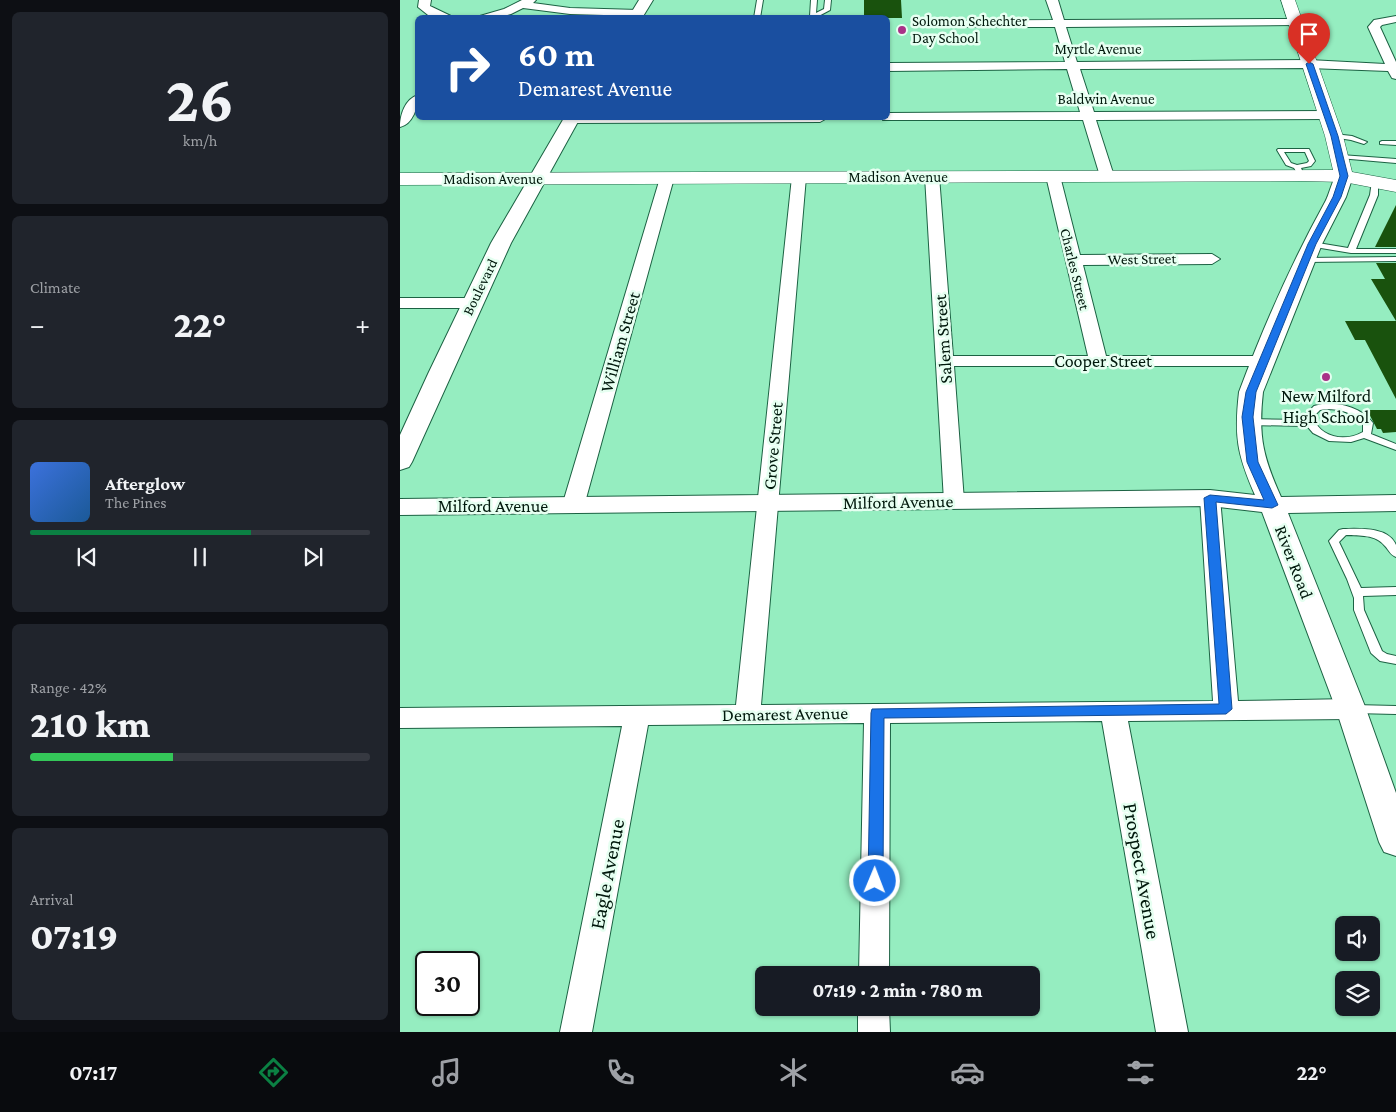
<!DOCTYPE html>
<html lang="en">
<head>
<meta charset="utf-8">
<style>
  :root { --surface:#171b24; --page:#20242c; --text:#f1f3f6; --muted:#9ea1a6; --line:#363941; --accent:#0b8043 }
  body { margin:0; font-family:"Crimson Pro",serif; background:var(--page); color:var(--text); height:100vh; display:flex; flex-direction:column; font-size:19px; white-space:nowrap }
  * { box-sizing:border-box; margin:0 }
  p { font-size:16px; color:var(--muted) }
  .icon { flex:none; width:28px; height:28px; fill:none; stroke:currentColor; stroke-width:2; stroke-linecap:round; stroke-linejoin:round }
  .map { position:relative; flex:1; overflow:hidden }
  .details { display:flex; flex-direction:column; gap:12px; padding:12px; background:#0d0f14; width:400px }
  .details>* { flex:none }
  .guide { position:absolute; left:15px; top:15px; width:475px; height:105px; border-radius:8px; box-shadow:0 1px 4px #0004; background:#1a4fa0; color:#fff; overflow:hidden }
  .controls { position:absolute; left:935px; top:916px; display:grid; gap:10px }
  .controls a { display:grid; place-items:center; width:45px; height:45px; border-radius:8px; background:var(--surface); box-shadow:0 1px 4px #0004; font-size:25px }
  .speed { position:absolute; left:15px; top:951px; display:flex; gap:10px; font-size:25px; font-weight:700; text-align:center }
  .speed>* { display:grid; place-content:center; width:65px; height:65px; border-radius:50%; background:var(--surface); box-shadow:0 1px 4px #0004; line-height:1 }
  .speed .limit { border:2px solid #111; border-radius:8px; background:#fff; color:#111 }
  .pin { position:absolute; display:grid; place-items:center; width:42px; height:42px; color:#fff; margin:-51px -21px; border-radius:50% 50% 50% 0; rotate:-45deg; box-shadow:0 0 5px #0007 }
  .pin .icon { rotate:45deg }
  .me { position:absolute; width:55px; margin:-28px; rotate:1deg; stroke-linejoin:round; filter:drop-shadow(0 0 4px #0008) }
  .turn { display:flex; align-items:center; gap:18px; height:105px; padding:0 20px; font-size:22px }
  .turn .icon { width:65px; height:65px; stroke-width:2.5 }
  .turn b { display:block; font-size:35px; line-height:42px }
  .big { font-size:38px; font-weight:800; line-height:1.1 }
  .details .card { flex:1; display:flex; flex-direction:column; justify-content:center; gap:8px; min-width:0; padding:0 18px; border-radius:8px; background:var(--page) }
  .details .dial { align-items:center; gap:0 }
  .dial b { font-size:65px; line-height:1 }
  .song { display:flex; align-items:center; gap:15px }
  .cover { width:60px; height:60px; border-radius:8px; background:linear-gradient(135deg,hsl(220 70% 55%),hsl(210 70% 35%)) }
  .played { height:5px; border-radius:2px; background:linear-gradient(90deg,var(--accent) 65%,var(--line) 65%) }
  .keys { display:flex; justify-content:space-around; direction:ltr }
  .heat { display:flex; justify-content:space-between; align-items:center; font-size:28px; direction:ltr }
  .charge { height:8px; border-radius:4px; background:linear-gradient(90deg,#34c759 42%,var(--line) 0) }
  .trip { position:absolute; left:355px; top:966px; width:285px; height:50px; border-radius:8px; background:var(--surface); box-shadow:0 1px 4px #0004; font-weight:800; line-height:50px; text-align:center }
  .menu { display:flex; height:80px; justify-content:space-around; align-items:center; background:#090b0e; color:var(--muted) }
  .menu .icon { width:35px; height:35px }
  .menu .current { color:var(--accent) }
  .menu b { font-size:22px; color:var(--text) }
  main { display:flex; flex:1; min-height:0 }
  .map>svg:first-child { display:block }
  .building { fill:#19520d }
  .lines { fill:none; stroke-linecap:round; stroke-linejoin:round }
  .service-casing { stroke:#1c6243; stroke-width:2 }
  .minor-casing { stroke:#1c6243; stroke-width:2 }
  .tertiary-casing { stroke:#1c6243; stroke-width:2 }
  .secondary-casing { stroke:#1c6243; stroke-width:1 }
  .service { fill:#fff; fill-rule:evenodd }
  .minor { fill:#fff; fill-rule:evenodd }
  .tertiary { fill:#fff; fill-rule:evenodd }
  .secondary { fill:#fff; fill-rule:evenodd }
  .route { fill:#1a73e8; stroke:#114b97 }
  .poi-dot { fill:#a93288; stroke:#e6fff1; stroke-width:2 }
  .labels { text-anchor:middle; stroke-width:5; stroke-linejoin:round; paint-order:stroke }
  .far-poi-label { font-size:15px; fill:#00180c; stroke:#e6fff1; text-anchor:start }
  .far-street-label { font-size:15px; fill:#00180c; stroke:#e6fff1 }
  .street-label { font-size:18px; fill:#00180c; stroke:#e6fff1 }
  .poi-label { font-size:18px; fill:#00180c; stroke:#e6fff1 }
  .near-street-label { font-size:21px; fill:#00180c; stroke:#e6fff1 }
</style>
</head>
<body>
<main>
<section class="details">
<div class="card dial"><b>26</b><p>km/h</p></div>
<div class="card"><p>Climate</p>
<div class="heat"><a>−</a><b class="big">22°</b><a>+</a></div>
</div>
<div class="card">
<div class="song"><i class="cover"></i><div><b>Afterglow</b><p>The Pines</p></div></div>
<div class="played"></div>
<div class="keys"><svg class="icon" aria-label="previous" viewBox="0 0 24 24"><path d="M18 5L8 12l10 7zM5 5v14"/></svg><svg class="icon" aria-label="pause" viewBox="0 0 24 24"><path d="M8 5v14M16 5v14"/></svg><svg class="icon" aria-label="next" viewBox="0 0 24 24"><path d="M6 5l10 7-10 7zM19 5v14"/></svg></div>
</div>
<div class="card"><p>Range · 42%</p><b class="big">210 km</b><div class="charge"></div></div>
<div class="card"><p>Arrival</p><b class="big">07:19</b></div>
</section>
<div class="map">
<svg width="996" height="1032" viewBox="0 0 996 1032">
  <rect width="100%" height="100%" fill="#95edc0"/>
  <path class="building" d="M 464,0 L 501,0 L 502,18 L 464,18 Z
    M 996,205 L 996,247 L 975,247 Z
    M 976,263 L 996,263 L 996,399 L 965,340 L 955,340 L 945,321 L 996,321 L 971,279 L 985,279 Z
    M 967,410 L 996,410 L 996,432 L 983,433 L 981,429 L 977,429 Z"/>
  <g class="lines">
    <defs>
      <path id="service" d="M 357,0 L 363,0 L 360,18 L 354,18 Z
        M 411,0 L 417,0 L 416,13 L 424,9 L 425,0 L 431,0 L 430,10 L 415,18 L 408,18 L 410,16 Z
        M 934,134 L 952,136 L 967,142 L 964,144 L 951,140 L 932,137 L 932,135 Z
        M 982,141 L 996,141 L 996,145 L 980,144 L 980,142 Z
        M 878,149 L 909,149 L 915,161 L 911,166 L 901,168 L 904,175 L 899,176 L 894,168 L 886,165 L 877,150 ZM 884,152 L 905,152 L 909,161 L 907,163 L 897,165 L 891,163 Z
        M 941,155 L 996,159 L 996,163 L 939,158 L 939,156 Z
        M 975,179 L 978,181 L 978,195 L 956,249 L 996,249 L 996,253 L 951,253 L 909,246 L 909,242 L 912,242 L 948,248 L 970,195 L 972,181 Z
        M 996,257 L 996,261 L 906,262 L 902,260 L 906,258 Z
        M 926,403 C 944,404 961,408 973,423 L 971,434 L 996,444 L 996,450 L 964,438 L 951,442 L 929,441 L 913,433 L 907,426 L 848,425 L 843,422 L 848,419 L 905,420 L 903,417 L 914,406 ZM 926,409 C 941,409 953,413 963,423 L 963,432 C 945,442 920,438 913,417 L 920,410 Z
        M 943,529 C 958,529 988,526 996,545 C 996,548 996,554 996,557 C 990,555 989,550 985,546 C 975,534 960,536 946,535 L 939,542 L 961,588 L 996,587 L 996,595 L 963,596 L 964,610 L 982,651 L 987,654 L 996,656 L 996,664 L 980,661 L 971,653 L 954,610 L 954,598 L 947,579 L 929,541 L 939,530 Z
        M 954,705 L 996,706 L 996,714 L 954,713 L 950,712 L 948,709 L 950,706 Z"/>
      <path id="minor" d="M 19,0 L 31,0 L 30,6 L 55,18 L 28,15 L 18,7 Z
        M 122,0 L 136,0 L 133,3 L 170,8 L 238,10 L 244,13 L 238,16 L 170,14 L 123,8 L 111,14 L 97,18 L 73,18 L 104,9 Z
        M 646,0 L 658,0 L 664,20 L 895,19 L 901,22 L 895,25 L 666,27 L 677,62 L 909,60 L 985,64 L 968,27 L 974,20 L 996,16 L 996,22 L 982,25 L 980,27 L 996,62 L 996,79 L 992,78 L 988,71 L 909,68 L 680,69 L 694,112 L 926,111 L 933,115 L 926,119 L 696,120 L 714,176 L 707,180 L 700,176 L 683,120 L 483,120 L 482,118 L 488,118 L 488,113 L 680,112 L 667,69 L 488,71 L 488,63 L 665,62 L 655,27 L 540,27 L 534,24 L 540,21 L 653,20 Z
        M 18,95 C 18,107 13,124 0,127 C 0,115 5,99 18,95 Z
        M 165,118 L 427,118 L 420,122 L 171,123 L 166,122 Z
        M 532,172 L 539,176 L 553,356 L 688,356 L 646,176 L 653,172 L 660,176 L 680,255 L 812,254 L 820,259 L 812,264 L 683,265 L 706,356 L 862,356 L 868,357 L 871,361 L 868,365 L 862,366 L 554,366 L 564,501 L 561,506 L 554,508 L 547,506 L 544,501 L 525,176 Z
        M 399,173 L 406,177 L 361,705 L 813,701 L 800,498 L 803,493 L 810,491 L 817,493 L 820,498 L 838,701 L 951,699 L 960,702 L 964,709 L 960,716 L 951,719 L 728,721 L 788,1032 L 756,1032 L 702,721 L 490,723 L 489,975 L 459,975 L 464,723 L 248,725 L 192,1032 L 160,1032 L 222,726 L 0,728 L 0,708 L 336,705 L 392,177 Z
        M 267,174 L 274,178 L 184,506 L 180,511 L 173,513 L 166,511 L 162,506 L 260,178 Z
        M 0,298 L 73,298 L 79,299 L 82,303 L 79,307 L 73,308 L 0,308 Z
        M 458,1008 L 489,1008 L 490,1032 L 458,1032 Z"/>
      <path id="tertiary" d="M 239,0 L 253,0 L 242,18 L 228,18 Z
        M 164,118 L 180,118 L 111,243 L 12,462 L 9,467 L 0,470 L 0,435 L 28,374 L 91,243 Z
        M 944,171 L 950,172 L 953,176 L 946,197 L 922,244 L 863,392 C 858,436 863,457 881,497 L 996,495 L 996,511 L 888,513 L 966,709 L 996,793 L 996,856 L 984,852 L 979,842 L 936,709 L 862,512 L 810,506 L 0,515 L 0,499 L 810,490 L 855,495 C 837,454 834,436 839,392 C 863,328 891,264 924,204 C 930,194 931,182 938,172 Z"/>
      <path id="secondary" d="M 881,0 L 895,0 L 943,136 L 952,172 L 996,180 L 996,192 L 944,182 L 901,181 L 0,185 L 0,173 L 933,170 L 925,136 Z"/>
    </defs>
    <use href="#service" class="service-casing"/>
    <use href="#minor" class="minor-casing"/>
    <use href="#tertiary" class="tertiary-casing"/>
    <use href="#secondary" class="secondary-casing"/>
    <use href="#service" class="service"/>
    <use href="#minor" class="minor"/>
    <use href="#tertiary" class="tertiary"/>
    <use href="#secondary" class="secondary"/>
  </g>
  <path class="route" d="M 909,62 L 913,64 L 938,136 L 948,176 L 941,197 L 916,244 L 856,392 L 853,417 L 858,462 L 878,505 L 872,508 L 816,502 L 832,709 L 826,714 L 484,718 L 483,881 L 481,886 L 475,888 L 470,886 L 468,881 L 471,713 L 472,709 L 819,704 L 804,498 L 810,495 L 864,500 L 847,462 L 842,417 L 846,392 L 908,244 L 933,197 L 940,176 L 931,136 L 906,64 Z"/>
  <g class="poi-dot">
    <circle cx="502" cy="30" r="5"/>
    <circle cx="926" cy="377" r="5"/>
  </g>
  <g class="labels">
    <g class="far-poi-label">
      <text x="512" y="26">Solomon Schechter<tspan x="512" dy="17">Day School</tspan></text>
    </g>
    <g class="far-street-label">
      <text x="698" y="54">Myrtle Avenue</text>
      <text x="706" y="104">Baldwin Avenue</text>
      <text x="498" y="182">Madison Avenue</text>
      <text x="93" y="184">Madison Avenue</text>
      <text transform="translate(742 259) rotate(-1)" y="5">West Street</text>
      <text transform="translate(675 269) rotate(76)" y="5">Charles Street</text>
      <text transform="translate(80 287) rotate(-64)" y="5">Boulevard</text>
    </g>
    <g class="street-label">
      <text transform="translate(543 339) rotate(-94)" y="6">Salem Street</text>
      <text transform="translate(220 342) rotate(-74)" y="6">William Street</text>
      <text x="703" y="367">Cooper Street</text>
      <text transform="translate(373 446) rotate(-85)" y="6">Grove Street</text>
      <text transform="translate(498 502) rotate(-1)" y="6">Milford Avenue</text>
      <text x="93" y="512">Milford Avenue</text>
      <text transform="translate(894 562) rotate(69)" y="6">River Road</text>
      <text transform="translate(385 714) rotate(-1)" y="6">Demarest Avenue</text>
    </g>
    <g class="poi-label">
      <text x="926" y="402">New Milford<tspan x="926" dy="21">High School</tspan></text>
    </g>
    <g class="near-street-label">
      <text transform="translate(742 871) rotate(80)" y="7">Prospect Avenue</text>
      <text transform="translate(207 874) rotate(-79)" y="7">Eagle Avenue</text>
    </g>
  </g>
</svg>
<div class="controls">
<a><svg class="icon" aria-label="sound" viewBox="0 0 24 24"><path d="M4 9h4l5-4v14l-5-4H4zM17 9q2 3 0 6"/></svg></a>
<a><svg class="icon" aria-label="layers" viewBox="0 0 24 24"><path d="M12 4l9 5-9 5-9-5zM3 14l9 5 9-5"/></svg></a>
</div>
<div class="speed"><div class="limit">30</div></div>
<div class="pin" style="left:909px;top:64px;background:#d93025"><svg class="icon" aria-label="arrive" viewBox="0 0 24 24"><path d="M6 21V4h12l-3 4 3 4H6"/></svg></div>
<svg class="me" style="left:475px;top:881px" viewBox="-20 -20 40 40"><circle r="17" fill="#1a73e8" stroke="#fff" stroke-width="3"/><path d="M0-11L8 9 0 5-8 9z" fill="#fff"/></svg>
<div class="trip">07:19 · 2 min · 780 m</div>
<div class="guide">
<div class="turn"><svg class="icon" aria-label="right" viewBox="0 0 24 24"><path d="M7 20v-9h11M14 6l5 5-5 5"/></svg><div><b>60 m</b>Demarest Avenue</div></div>
</div>
</div>
</main>
<nav class="menu">
<b>07:17</b>
<svg class="icon current" aria-label="directions" viewBox="0 0 24 24"><path d="M12 3l9 9-9 9-9-9zM9 14v-3h6M13 9l2 2-2 2"/></svg>
<svg class="icon" aria-label="music" viewBox="0 0 24 24"><path d="M9 18V5l10-2v13"/><circle cx="6" cy="18" r="3"/><circle cx="16" cy="16" r="3"/></svg>
<svg class="icon" aria-label="phone" viewBox="0 0 24 24"><path d="M5 4h4l2 5-3 2q2 4 5 5l2-3 5 2v4C11 20 4 13 5 4z"/></svg>
<svg class="icon" aria-label="climate" viewBox="0 0 24 24"><path d="M12 3v18M4 7l16 10M4 17L20 7"/></svg>
<svg class="icon" aria-label="car" viewBox="0 0 24 24"><path d="M5 17H2v-5l4-1 3-4h7l3 4 3 1v5h-3M9 17h6M6 11h13"/><circle cx="7" cy="17" r="2"/><circle cx="17" cy="17" r="2"/></svg>
<svg class="icon" aria-label="filters" viewBox="0 0 24 24"><path d="M4 7h16M4 17h16"/><circle cx="9" cy="7" r="2"/><circle cx="15" cy="17" r="2"/></svg>
<b>22°</b>
</nav>
</body>
</html>
